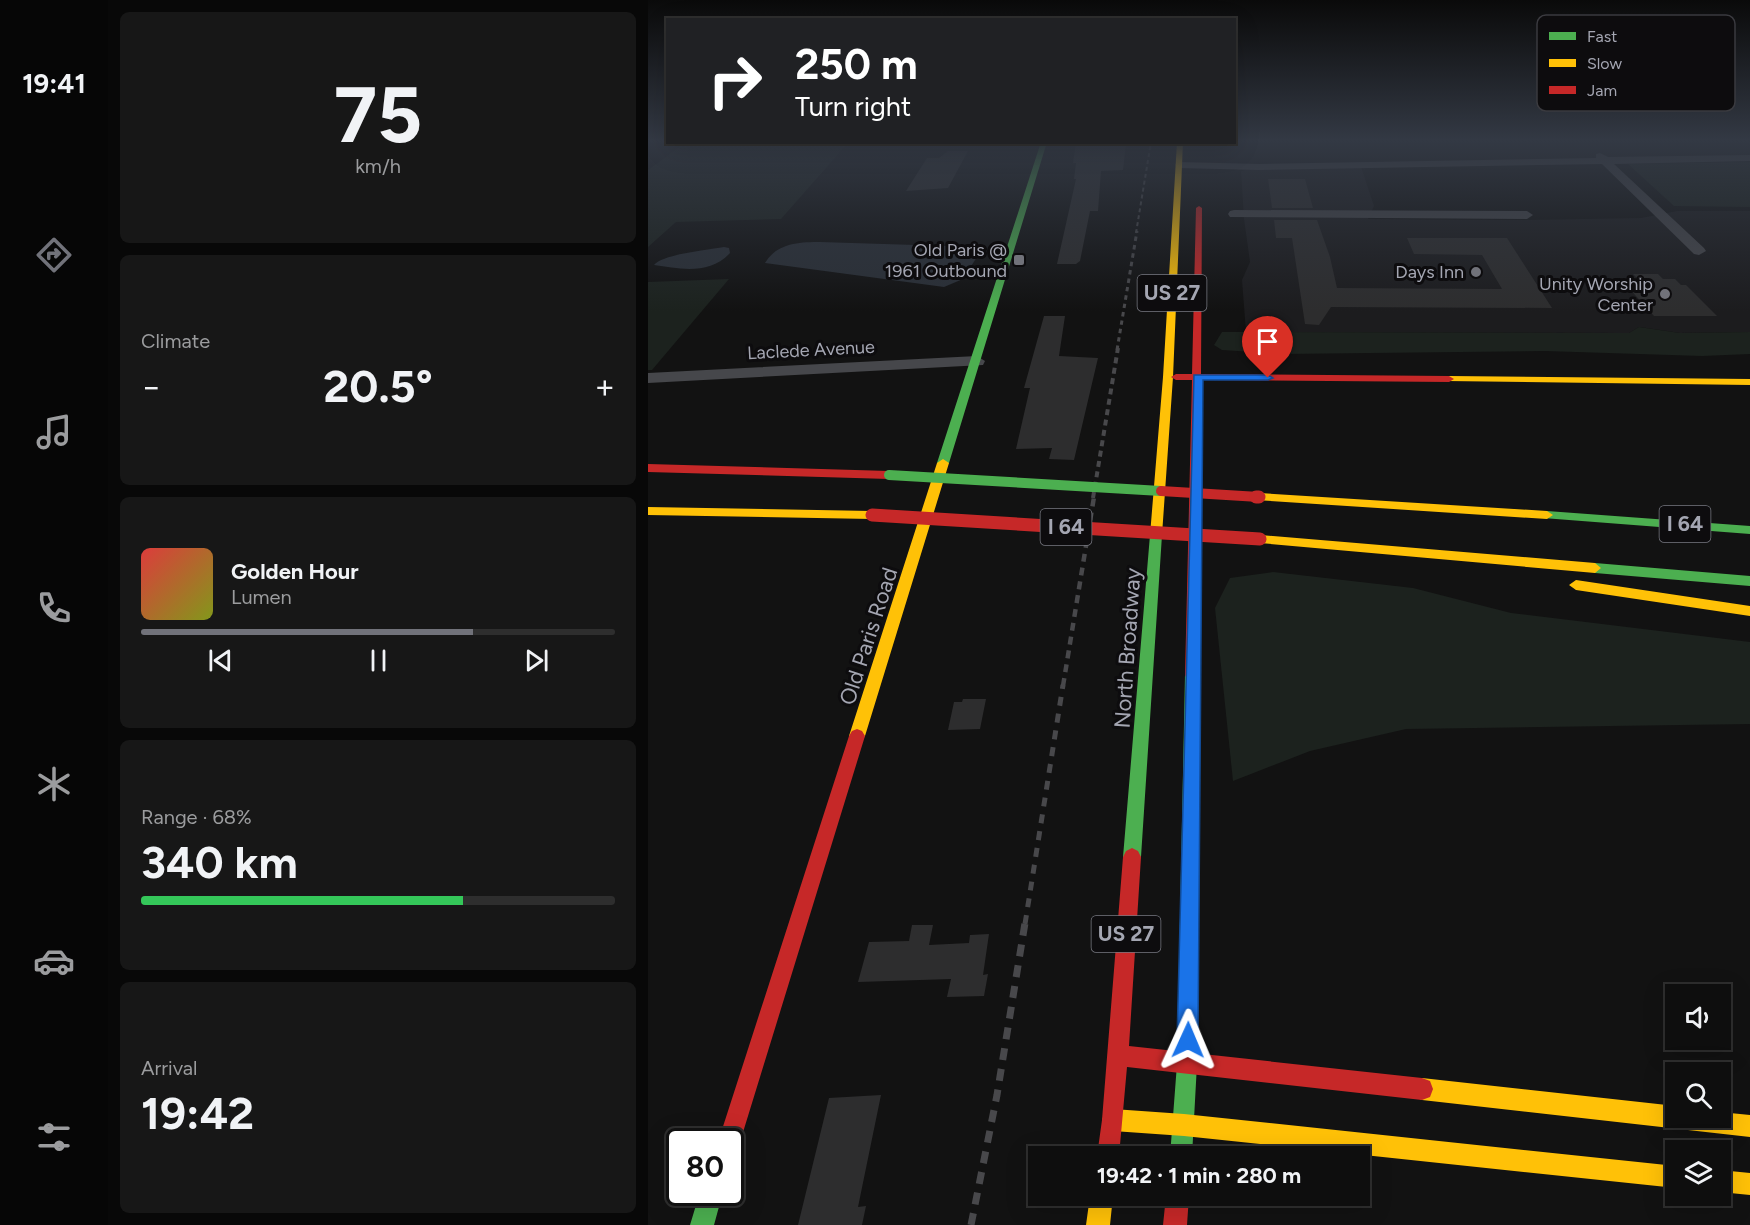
<!DOCTYPE html>
<html lang="en">
<head>
<meta charset="utf-8">
<style>
  :root { --surface:#0e0e0e; --page:#171717; --text:#f1f3f6; --muted:#9b9c9e; --line:#2e2e2e; --accent:#71727a }
  body { margin:0; font-family:Figtree,sans-serif; background:var(--page); color:var(--text); height:100vh; display:flex; flex-direction:column; font-size:22px; white-space:nowrap }
  * { box-sizing:border-box; margin:0 }
  p { font-size:20px; color:var(--muted) }
  .icon { flex:none; width:33px; height:33px; fill:none; stroke:currentColor; stroke-width:2; stroke-linecap:round; stroke-linejoin:round }
  .map { position:relative; flex:1; overflow:hidden }
  .panel { display:flex; flex-direction:column; gap:12px; padding:12px; background:#080808; width:540px }
  .panel>* { flex:none }
  .top-card { position:absolute; left:18px; top:18px; width:570px; height:126px; border-radius:0px; box-shadow:0 6px 24px #0002,0 0 0 2px var(--line); background:#202124; color:#fff; overflow:hidden }
  .fabs { position:absolute; left:1017px; top:984px; display:grid; gap:12px }
  .fabs a { display:grid; place-items:center; width:66px; height:66px; border-radius:0px; background:var(--surface); box-shadow:0 6px 24px #0002,0 0 0 2px var(--line); font-size:30px }
  .speed { position:absolute; left:18px; top:1128px; display:flex; gap:12px; font-size:30px; font-weight:700; text-align:center }
  .speed>* { display:grid; place-content:center; width:78px; height:78px; border-radius:50%; background:var(--surface); box-shadow:0 6px 24px #0002,0 0 0 2px var(--line); line-height:1 }
  .speed .limit { border:3px solid #111; border-radius:9px; background:#fff; color:#111 }
  .pin { position:absolute; display:grid; place-items:center; width:51px; height:51px; color:#fff; margin:-62px -26px; border-radius:50% 50% 50% 0; rotate:-45deg; box-shadow:0 0 6px #0007 }
  .pin .icon { rotate:45deg }
  .me { position:absolute; width:66px; margin:-33px; rotate:1deg; stroke-linejoin:round; filter:drop-shadow(0 0 4px #0008) }
  .turn { display:flex; align-items:center; gap:21px; height:126px; padding:0 30px; font-size:27px }
  .turn .icon { width:78px; height:78px; stroke-width:2.5 }
  .turn b { display:block; font-size:42px; line-height:51px }
  .big { font-size:45px; font-weight:700; line-height:1.1 }
  .panel .tile { flex:1; display:flex; flex-direction:column; justify-content:center; gap:9px; min-width:0; padding:0 21px; border-radius:9px; background:var(--page) }
  .panel .dial { align-items:center; gap:0 }
  .dial b { font-size:78px; line-height:1 }
  .song { display:flex; align-items:center; gap:18px }
  .cover { width:72px; height:72px; border-radius:9px; background:linear-gradient(135deg,hsl(0 70% 55%),hsl(70 70% 35%)) }
  .played { height:6px; border-radius:3px; background:linear-gradient(90deg,var(--accent) 70%,var(--line) 70%) }
  .keys { display:flex; justify-content:space-around; direction:ltr }
  .heat { display:flex; justify-content:space-between; align-items:center; font-size:33px; direction:ltr }
  .charge { height:9px; border-radius:4px; background:linear-gradient(90deg,#34c759 68%,var(--line) 0) }
  .trip { position:absolute; left:380px; top:1146px; width:342px; height:60px; border-radius:0px; background:var(--surface); box-shadow:0 6px 24px #0002,0 0 0 2px var(--line); font-weight:700; line-height:60px; text-align:center }
  main { display:flex; flex:1; min-height:0 }
  .tabs { display:flex; flex-direction:column; width:108px; justify-content:space-around; align-items:center; background:#060606; color:var(--muted) }
  .tabs .icon { width:42px; height:42px }
  .tabs .current { color:var(--accent) }
  .tabs b { font-size:27px; color:var(--text) }
  .map>svg:first-child { display:block }
  .built { fill:#1c1c1e }
  .green { fill:#1c221e }
  .water { fill:#2a2f36 }
  .building { fill:#2d2d2e }
  .lines { fill:none; stroke-linecap:round; stroke-linejoin:round }
  .street { fill:#46474b; fill-rule:evenodd }
  .fast { fill:#4caf50; fill-rule:evenodd }
  .slow { fill:#ffc107; fill-rule:evenodd }
  .jam { fill:#c62828; fill-rule:evenodd }
  .rail-far5 { stroke:#48484b; stroke-width:2; stroke-dasharray:4 3; stroke-linecap:butt }
  .rail-far4 { stroke:#48484b; stroke-width:3; stroke-dasharray:4.5 4; stroke-linecap:butt }
  .rail-far3 { stroke:#48484b; stroke-width:4; stroke-dasharray:6 4.5; stroke-linecap:butt }
  .rail-far2 { stroke:#48484b; stroke-width:4.5; stroke-dasharray:8 6; stroke-linecap:butt }
  .rail-far1 { stroke:#48484b; stroke-width:5; stroke-dasharray:9 8; stroke-linecap:butt }
  .rail { stroke:#48484b; stroke-width:7; stroke-dasharray:12 9; stroke-linecap:butt }
  .fast-bridge { stroke:#4caf50; stroke-width:10 }
  .jam-bridge-far1 { stroke:#c62828; stroke-width:10 }
  .jam-bridge { stroke:#c62828; stroke-width:13 }
  .route { fill:#1a73e8; stroke:#114b97; stroke-width:1.5 }
  .poi-dot { fill:#71727a; stroke:#0d0c0e; stroke-width:2 }
  .labels { text-anchor:middle; stroke-width:6; stroke-linejoin:round; paint-order:stroke }
  .far-poi-label { font-size:18px; fill:#a4a6b2; stroke:#0d0c0e; text-anchor:end }
  .far-street-label { font-size:18px; fill:#a4a6b2; stroke:#0d0c0e }
  .shield { fill:#0d0c0e; stroke:#777881; stroke-width:1.5 }
  .shield-label { font-size:21px; font-weight:bold; fill:#a4a6b2 }
  .street-label { font-size:22px; fill:#a4a6b2; stroke:#0d0c0e }
  .key { fill:#0d0c0e; stroke:#3a3a3f; stroke-width:1.5 }
  .key-label { font-size:16px; fill:#a4a6b2 }
</style>
</head>
<body>
<main>
<nav class="tabs">
<b>19:41</b>
<svg class="icon current" aria-label="directions" viewBox="0 0 24 24"><path d="M12 3l9 9-9 9-9-9zM9 14v-3h6M13 9l2 2-2 2"/></svg>
<svg class="icon" aria-label="music" viewBox="0 0 24 24"><path d="M9 18V5l10-2v13"/><circle cx="6" cy="18" r="3"/><circle cx="16" cy="16" r="3"/></svg>
<svg class="icon" aria-label="phone" viewBox="0 0 24 24"><path d="M5 4h4l2 5-3 2q2 4 5 5l2-3 5 2v4C11 20 4 13 5 4z"/></svg>
<svg class="icon" aria-label="climate" viewBox="0 0 24 24"><path d="M12 3v18M4 7l16 10M4 17L20 7"/></svg>
<svg class="icon" aria-label="car" viewBox="0 0 24 24"><path d="M5 17H2v-5l4-1 3-4h7l3 4 3 1v5h-3M9 17h6M6 11h13"/><circle cx="7" cy="17" r="2"/><circle cx="17" cy="17" r="2"/></svg>
<svg class="icon" aria-label="filters" viewBox="0 0 24 24"><path d="M4 7h16M4 17h16"/><circle cx="9" cy="7" r="2"/><circle cx="15" cy="17" r="2"/></svg>
</nav>
<section class="panel">
<div class="tile dial"><b>75</b><p>km/h</p></div>
<div class="tile"><p>Climate</p>
<div class="heat"><a>−</a><b class="big">20.5°</b><a>+</a></div>
</div>
<div class="tile">
<div class="song"><i class="cover"></i><div><b>Golden Hour</b><p>Lumen</p></div></div>
<div class="played"></div>
<div class="keys"><svg class="icon" aria-label="previous" viewBox="0 0 24 24"><path d="M18 5L8 12l10 7zM5 5v14"/></svg><svg class="icon" aria-label="pause" viewBox="0 0 24 24"><path d="M8 5v14M16 5v14"/></svg><svg class="icon" aria-label="next" viewBox="0 0 24 24"><path d="M6 5l10 7-10 7zM19 5v14"/></svg></div>
</div>
<div class="tile"><p>Range · 68%</p><b class="big">340 km</b><div class="charge"></div></div>
<div class="tile"><p>Arrival</p><b class="big">19:42</b></div>
</section>
<div class="map">
<svg width="1102" height="1225" viewBox="0 0 1102 1225">
  <rect width="100%" height="100%" fill="#121212"/>
  <path class="built" d="M 713,167 L 726,206 L 720,219 L 878,220 L 993,218 L 1029,211 L 1102,211 L 1102,332 L 1032,333 L 991,327 L 981,333 L 974,333 L 598,332 L 594,280 L 602,262 L 596,219 L 593,171 L 601,169 Z"/>
  <path class="green" d="M 37,143 L 37,142 L 200,143 L 133,219 L 28,222 L 0,247 L 0,170 Z
    M 1102,162 L 1102,207 L 1026,206 L 980,164 Z
    M 81,279 L 4,370 L 0,370 L 0,282 Z
    M 991,327 L 1032,333 L 1102,332 L 1102,354 L 1054,356 L 897,351 L 634,354 L 574,350 L 566,345 L 574,332 L 981,333 Z
    M 625,572 L 765,588 L 863,613 L 1102,642 L 1102,724 L 758,729 L 662,751 L 585,781 L 567,608 L 582,578 Z"/>
  <path class="water" d="M 172,242 L 331,247 L 334,249 L 315,279 L 296,287 L 117,263 C 129,243 151,242 172,242 Z
    M 76,247 L 81,248 L 82,253 C 62,275 32,269 6,265 C 15,254 60,250 76,247 Z"/>
  <path class="building" d="M 428,142 L 478,144 L 475,170 L 453,171 L 450,211 L 442,211 L 432,261 L 428,264 L 409,264 L 428,179 L 426,179 L 428,163 L 425,163 Z
    M 300,151 L 320,151 L 300,188 L 258,191 L 279,158 L 291,158 Z
    M 620,179 L 657,179 L 665,208 L 624,208 Z
    M 626,220 L 669,220 L 682,257 L 689,288 L 854,289 L 834,255 L 766,254 L 759,238 L 859,238 L 904,308 L 683,307 L 671,325 L 657,324 L 644,238 L 628,238 Z
    M 985,274 L 1010,274 L 1015,279 L 1027,279 L 1033,285 L 1038,285 L 1069,316 L 1006,316 L 978,285 L 983,285 L 979,279 L 990,279 Z
    M 396,316 L 417,316 L 411,356 L 450,358 L 426,460 L 401,459 L 404,448 L 368,449 L 381,392 L 382,388 L 376,388 Z
    M 315,699 L 338,699 L 332,729 L 300,730 L 306,702 L 314,702 Z
    M 264,925 L 285,925 L 281,945 L 321,943 L 322,935 L 341,934 L 335,975 L 340,974 L 336,996 L 299,997 L 303,979 L 210,982 L 221,942 L 261,941 Z
    M 233,1095 L 210,1207 L 218,1206 L 214,1225 L 150,1225 L 181,1098 Z"/>
  <g class="lines">
    <path class="street" d="M 952,153 L 960,157 L 1102,155 L 1102,161 L 966,164 L 1056,248 L 1058,251 L 1051,255 L 1046,254 L 954,164 L 611,170 L 532,168 L 527,165 L 532,162 L 611,164 L 948,158 L 948,154 Z
      M 586,210 L 879,211 L 885,215 L 879,219 L 582,217 L 580,214 L 582,211 Z
      M 329,356 L 337,361 L 335,365 L 0,383 L 0,373 Z"/>
    <path class="fast" d="M 393,142 L 399,142 L 301,463 L 295,467 L 291,465 L 289,463 Z
      M 899,511 L 1102,526 L 1102,534 L 895,518 L 893,515 Z
      M 508,531 L 514,535 L 493,857 L 490,863 L 484,866 L 478,863 L 475,857 L 502,535 Z
      M 947,563 L 1102,576 L 1102,586 L 947,573 L 941,568 Z
      M 544,669 L 549,671 L 551,675 L 549,1064 L 544,1156 L 522,1156 L 529,1064 L 537,675 L 539,671 Z
      M 52,1192 L 75,1192 L 66,1225 L 42,1225 Z"/>
    <path class="slow" d="M 529,142 L 535,142 L 525,377 L 514,535 L 508,539 L 502,535 L 515,377 Z
      M 801,376 L 1102,379 L 1102,385 L 798,381 L 796,379 Z
      M 295,459 L 301,463 L 217,736 L 214,741 L 209,743 L 204,741 L 201,736 L 289,463 Z
      M 611,493 L 899,511 L 905,515 L 899,519 L 607,500 L 605,497 Z
      M 0,507 L 224,511 L 230,515 L 224,519 L 0,515 Z
      M 612,535 L 947,563 L 953,568 L 947,573 L 612,543 L 606,539 Z
      M 928,580 L 1102,606 L 1102,616 L 928,590 L 921,585 Z
      M 774,1078 L 1028,1106 L 1028,1118 L 1072,1118 L 1072,1112 L 1102,1115 L 1102,1137 L 774,1100 L 766,1097 L 763,1089 L 766,1081 Z
      M 465,1109 L 536,1114 L 1028,1166 L 1028,1188 L 536,1136 L 465,1131 L 457,1128 L 454,1120 L 457,1112 Z
      M 1072,1170 L 1102,1173 L 1102,1195 L 1072,1192 Z
      M 442,1196 L 465,1196 L 462,1225 L 438,1225 Z"/>
    <path class="jam" d="M 551,206 L 554,208 L 553,374 L 801,376 L 806,379 L 801,382 L 553,380 L 551,675 L 549,679 L 544,681 L 539,679 L 537,675 L 544,380 L 528,380 L 523,377 L 528,374 L 544,374 L 548,208 Z
      M 0,464 L 241,471 L 247,475 L 241,479 L 0,472 Z
      M 209,729 L 214,731 L 217,736 L 92,1142 L 89,1150 L 82,1152 L 82,1142 L 70,1142 L 201,736 L 204,731 Z
      M 484,848 L 490,851 L 493,857 L 481,1046 L 774,1078 L 782,1081 L 785,1089 L 782,1097 L 774,1100 L 479,1067 L 471,1156 L 449,1156 L 454,1120 L 475,857 L 478,851 Z
      M 518,1196 L 541,1196 L 539,1225 L 515,1225 Z"/>
    <path class="rail-far5" d="M 488,233 L 503,142"/>
    <path class="rail-far4" d="M 469,350 L 489,231"/>
    <path class="rail-far3" d="M 445,498 L 470,348"/>
    <path class="rail-far2" d="M 415,686 L 446,497"/>
    <path class="rail-far1" d="M 377,924 L 415,685"/>
    <path class="rail" d="M 323,1225 L 349,1095 L 377,923"/>
    <path class="fast-bridge" d="M 241,475 L 513,491"/>
    <path class="jam-bridge-far1" d="M 513,491 L 611,497"/>
    <path class="jam-bridge" d="M 608,497 L 611,497
      M 224,515 L 612,539"/>
  </g>
  <linearGradient id="sky" x2="0" y2="1"><stop stop-color="#0a0a0a"/><stop offset="0.45" stop-color="#333944"/><stop offset="1" stop-color="#333944" stop-opacity="0"/></linearGradient>
  <rect width="1102" height="311" fill="url(#sky)"/>
  <path class="route" d="M 546,375 L 620,375 L 625,378 L 620,380 L 555,380 L 550,1040 L 547,1048 L 540,1051 L 532,1048 L 529,1040 Z"/>
  <g class="poi-dot">
    <rect x="365" y="254" width="12" height="12" rx="3"/>
    <circle cx="828" cy="272" r="6"/>
    <circle cx="1017" cy="294" r="6"/>
  </g>
  <g class="labels">
    <g class="far-poi-label">
      <text x="359" y="256">Old Paris @<tspan x="359" dy="21">1961 Outbound</tspan></text>
      <text x="816" y="278">Days Inn</text>
      <text x="1005" y="290">Unity Worship<tspan x="1005" dy="21">Center</tspan></text>
    </g>
    <g class="far-street-label">
      <text transform="translate(163 350) rotate(-3)" y="6">Laclede Avenue</text>
    </g>
    <g class="shield">
      <rect x="489.5" y="275" width="69" height="36" rx="4.5"/>
      <rect x="1011.5" y="506" width="51" height="36" rx="4.5"/>
      <rect x="392.5" y="509" width="51" height="36" rx="4.5"/>
      <rect x="443.5" y="916" width="69" height="36" rx="4.5"/>
    </g>
    <g class="shield-label">
      <text x="524" y="300">US 27</text>
      <text x="1037" y="531">I 64</text>
      <text x="418" y="534">I 64</text>
      <text x="478" y="941">US 27</text>
    </g>
    <g class="street-label">
      <text transform="translate(220 636) rotate(-72)" y="8">Old Paris Road</text>
      <text transform="translate(479 648) rotate(-86)" y="8">North Broadway</text>
    </g>
  </g>
  <rect x="889" y="15" width="198" height="96" rx="9" class="key"/>
  <rect x="901" y="32" width="27" height="8" fill="#4caf50"/>
  <rect x="901" y="59" width="27" height="8" fill="#ffc107"/>
  <rect x="901" y="86" width="27" height="8" fill="#c62828"/>
  <g class="key-label">
    <text x="939" y="42">Fast</text>
    <text x="939" y="69">Slow</text>
    <text x="939" y="96">Jam</text>
  </g>
</svg>
<div class="fabs">
<a><svg class="icon" aria-label="sound" viewBox="0 0 24 24"><path d="M4 9h4l5-4v14l-5-4H4zM17 9q2 3 0 6"/></svg></a>
<a><svg class="icon" aria-label="search" viewBox="0 0 24 24"><circle cx="10" cy="10" r="6"/><path d="M15 15l6 6"/></svg></a>
<a><svg class="icon" aria-label="layers" viewBox="0 0 24 24"><path d="M12 4l9 5-9 5-9-5zM3 14l9 5 9-5"/></svg></a>
</div>
<div class="speed"><div class="limit">80</div></div>
<div class="pin" style="left:620px;top:378px;background:#d93025"><svg class="icon" aria-label="arrive" viewBox="0 0 24 24"><path d="M6 21V4h12l-3 4 3 4H6"/></svg></div>
<svg class="me" style="left:540px;top:1040px" viewBox="-20 -20 40 40"><path d="M0-17L14 15 0 8-14 15z" fill="#1a73e8" stroke="#fff" stroke-width="4"/></svg>
<div class="trip">19:42 · 1 min · 280 m</div>
<div class="top-card">
<div class="turn"><svg class="icon" aria-label="right" viewBox="0 0 24 24"><path d="M7 20v-9h11M14 6l5 5-5 5"/></svg><div><b>250 m</b>Turn right</div></div>
</div>
</div>
</main>
</body>
</html>
